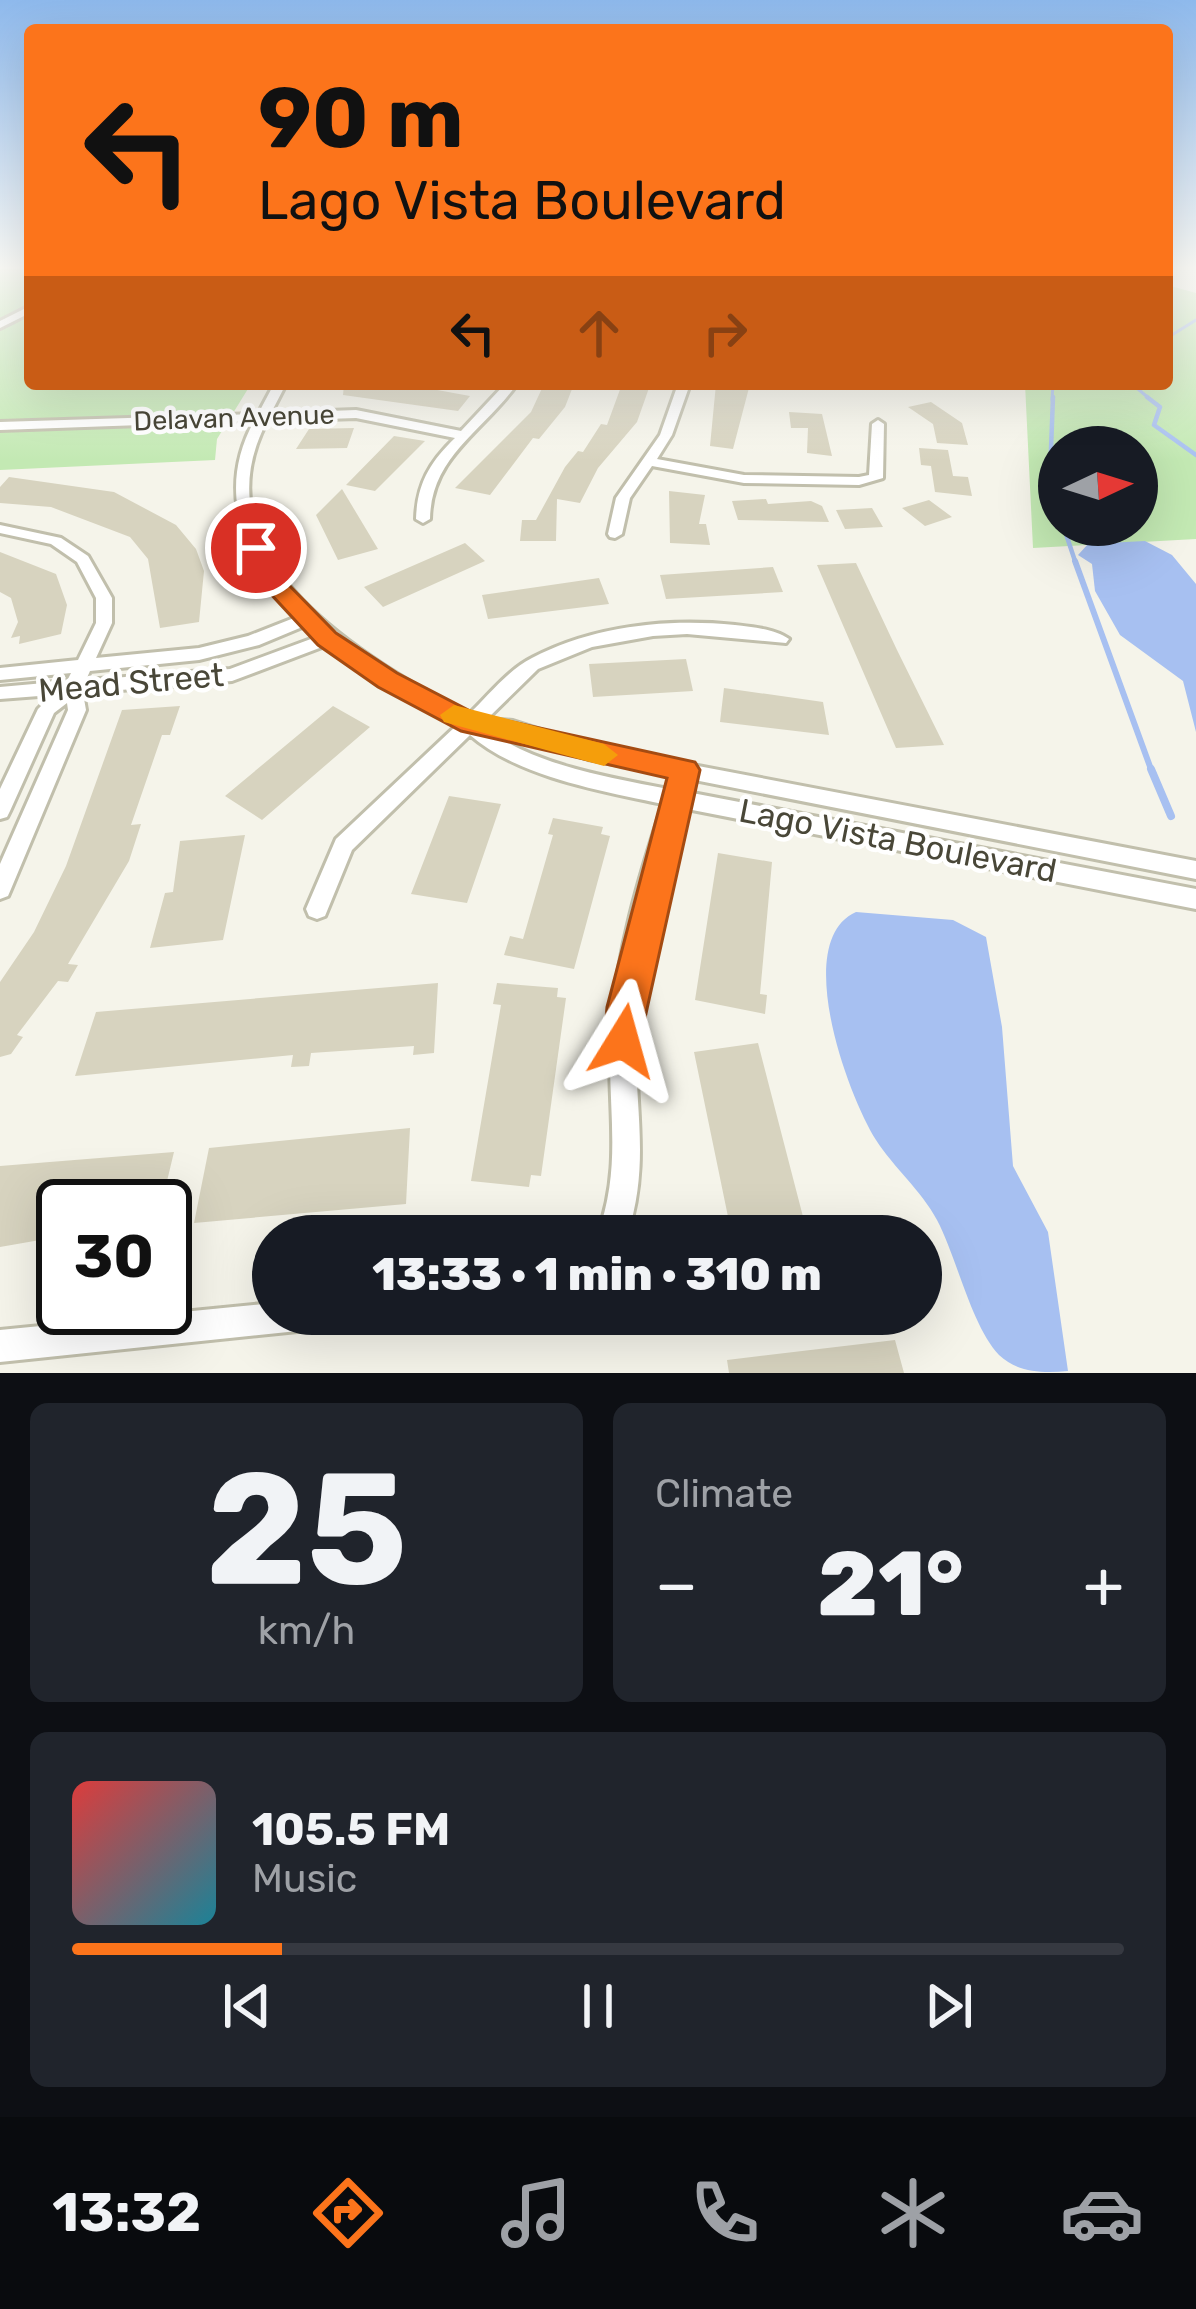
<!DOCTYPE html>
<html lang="en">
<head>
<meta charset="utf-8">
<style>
  :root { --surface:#171b24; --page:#20242c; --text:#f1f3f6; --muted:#9ea1a6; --line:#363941; --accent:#fc741b }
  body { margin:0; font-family:Rubik,sans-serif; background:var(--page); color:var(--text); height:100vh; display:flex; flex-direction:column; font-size:45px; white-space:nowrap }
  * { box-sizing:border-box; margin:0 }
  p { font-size:39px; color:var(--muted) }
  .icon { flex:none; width:66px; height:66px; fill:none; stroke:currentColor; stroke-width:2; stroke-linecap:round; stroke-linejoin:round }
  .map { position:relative; height:1373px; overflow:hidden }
  .details { display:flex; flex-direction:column; gap:30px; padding:30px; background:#0d0f14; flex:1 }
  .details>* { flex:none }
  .hud { position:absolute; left:24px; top:24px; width:1149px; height:366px; border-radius:12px; box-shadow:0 12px 48px #0002; background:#fc741b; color:#111; overflow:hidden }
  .needle { width:78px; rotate:86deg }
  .controls { position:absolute; left:1038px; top:426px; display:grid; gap:24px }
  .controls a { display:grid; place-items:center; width:120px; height:120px; border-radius:50%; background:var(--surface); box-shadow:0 12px 48px #0002; font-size:60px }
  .speed { position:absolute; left:36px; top:1179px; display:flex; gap:24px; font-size:60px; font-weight:700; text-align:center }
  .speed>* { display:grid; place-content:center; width:156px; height:156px; border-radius:50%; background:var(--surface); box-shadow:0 12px 48px #0002; line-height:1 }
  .speed .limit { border:6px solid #111; border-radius:18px; background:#fff; color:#111 }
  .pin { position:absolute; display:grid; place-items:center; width:102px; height:102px; color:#fff; margin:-51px; border:6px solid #fff; border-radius:50%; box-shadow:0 3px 12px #0007 }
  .me { position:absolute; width:132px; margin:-66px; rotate:8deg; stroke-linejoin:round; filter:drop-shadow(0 0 9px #0008) }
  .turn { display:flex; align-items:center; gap:42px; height:252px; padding:0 36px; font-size:54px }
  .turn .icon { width:156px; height:156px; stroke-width:2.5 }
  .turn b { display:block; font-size:84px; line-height:102px }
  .lanes { display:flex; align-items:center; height:114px; padding:0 36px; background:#0003; justify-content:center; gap:60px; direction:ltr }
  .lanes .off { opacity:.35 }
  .big { font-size:90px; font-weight:800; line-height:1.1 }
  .details .widget { flex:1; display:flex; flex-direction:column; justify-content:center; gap:18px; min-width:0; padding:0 42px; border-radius:18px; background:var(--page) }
  .details .dial { align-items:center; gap:0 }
  .dial b { font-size:156px; line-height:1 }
  .song { display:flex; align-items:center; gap:36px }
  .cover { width:144px; height:144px; border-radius:18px; background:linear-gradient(135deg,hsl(0 70% 55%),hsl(190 70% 35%)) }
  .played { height:12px; border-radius:6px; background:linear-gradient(90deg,var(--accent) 20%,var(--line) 20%) }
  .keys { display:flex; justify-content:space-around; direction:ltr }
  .heat { display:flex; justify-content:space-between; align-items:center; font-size:66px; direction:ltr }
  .details .tiles { flex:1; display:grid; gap:30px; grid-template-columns:1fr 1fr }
  .widget:last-child { grid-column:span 2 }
  .trip { position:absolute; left:252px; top:1215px; width:690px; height:120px; border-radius:60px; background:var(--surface); box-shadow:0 12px 48px #0002; font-weight:800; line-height:120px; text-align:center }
  .dock { display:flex; height:192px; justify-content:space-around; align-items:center; background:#090b0e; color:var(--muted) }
  .dock .icon { width:84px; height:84px }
  .dock .current { color:var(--accent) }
  .dock b { font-size:54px; color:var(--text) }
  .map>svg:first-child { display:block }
  .green { fill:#c3e9b3; fill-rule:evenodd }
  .water { fill:#a7c0f1 }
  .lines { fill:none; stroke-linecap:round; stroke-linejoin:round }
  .stream-far3 { stroke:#a7c0f1; stroke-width:3 }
  .stream-far2 { stroke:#a7c0f1; stroke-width:4.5 }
  .stream-far1 { stroke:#a7c0f1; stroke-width:6 }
  .stream { stroke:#a7c0f1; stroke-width:8 }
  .building { fill:#d7d3bf }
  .minor-casing { stroke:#c1bfac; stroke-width:6 }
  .minor { fill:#fff; fill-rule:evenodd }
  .route { fill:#fc741b; stroke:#a44b12; stroke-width:3 }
  .slow { fill:#f59e0b }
  .labels { text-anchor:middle; stroke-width:9; stroke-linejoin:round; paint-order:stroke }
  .far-street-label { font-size:27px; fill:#494738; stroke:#fff }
  .street-label { font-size:33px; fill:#494738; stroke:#fff }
</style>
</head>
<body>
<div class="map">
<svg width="1196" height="1373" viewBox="0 0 1196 1373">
  <rect width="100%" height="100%" fill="#f5f4ea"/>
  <path class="green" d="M 0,269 L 30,269 L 30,384 L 251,384 L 217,439 L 215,460 L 0,470 Z
    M 1167,285 L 1196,293 L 1196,539 L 1033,548 L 1025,384 L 1167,384 ZM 1059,447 L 1137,447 L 1137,525 L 1059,525 Z"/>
  <path class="water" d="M 1145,541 L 1172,555 L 1196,584 L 1196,732 L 1183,681 L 1120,635 L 1095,591 L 1092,564 L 1078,555 L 1088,544 Z
    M 856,912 L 953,920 L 986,937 L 1002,1027 L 1013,1166 L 1048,1232 L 1068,1371 C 1043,1373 1018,1373 999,1355 C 971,1325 957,1258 937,1220 C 921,1190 894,1168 876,1140 C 848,1096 791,941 856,912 Z"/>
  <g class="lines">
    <path class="stream-far3" d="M 1167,338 L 1196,320
      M 1132,384 L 1151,400
      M 1052,400 L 1053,384"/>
    <path class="stream-far2" d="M 1053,397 L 1050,475 L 1059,517
      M 1147,397 L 1160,407 L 1154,425 L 1196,455
      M 1063,525 L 1076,564"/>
    <path class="stream-far1" d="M 1075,561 L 1152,772"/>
    <path class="stream" d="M 1151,769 L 1171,816"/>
  </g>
  <path class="building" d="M 344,384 L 421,387 L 470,396 L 458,411 L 343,395 Z
    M 544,384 L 574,384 L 565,407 L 539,439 L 533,438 L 490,495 L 455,488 L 531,412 Z
    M 622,384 L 649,388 L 637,422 L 598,468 L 580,503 L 557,499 L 556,541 L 520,541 L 522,520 L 536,520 L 565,467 L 578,451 L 583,452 L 601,424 L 607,425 Z
    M 716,384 L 750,384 L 733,449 L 710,446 Z
    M 931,402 L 962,423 L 968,445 L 937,443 L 933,424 L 908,407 Z
    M 789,412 L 822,414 L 832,456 L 807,453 L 808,428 L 791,428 Z
    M 354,428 L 347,448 L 296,449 L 309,429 Z
    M 394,436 L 425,441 L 375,491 L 346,485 Z
    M 919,448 L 948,450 L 953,476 L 968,477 L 972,496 L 935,492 L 931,466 L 921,465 Z
    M 9,477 L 114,492 L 176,525 L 196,549 L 204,571 L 199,622 L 160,628 L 148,559 L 130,537 L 51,507 L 0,503 L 0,487 Z
    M 342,489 L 378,549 L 338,560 L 316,515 Z
    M 669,491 L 705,495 L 699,524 L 706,524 L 710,545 L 670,543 Z
    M 766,499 L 768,504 L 811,501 L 822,506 L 829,522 L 738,520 L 732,501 Z
    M 929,500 L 952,517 L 925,526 L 902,508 Z
    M 872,508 L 883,527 L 845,529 L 836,510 Z
    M 465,543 L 485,561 L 383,607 L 364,587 Z
    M 0,552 L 56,574 L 67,605 L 61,634 L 19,644 L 20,636 L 11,638 L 18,622 L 11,598 L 0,592 Z
    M 856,563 L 897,650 L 944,745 L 896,748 L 817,565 Z
    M 773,567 L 783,592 L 666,599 L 660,575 Z
    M 599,578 L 609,604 L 488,619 L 482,595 Z
    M 686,659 L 693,691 L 593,697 L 589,664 Z
    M 724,688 L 823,702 L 829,735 L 720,722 Z
    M 180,706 L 170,735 L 162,735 L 131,825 L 141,824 L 129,861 L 68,964 L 78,965 L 68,982 L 58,981 L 17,1035 L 23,1037 L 11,1054 L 0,1057 L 0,982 L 34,932 L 66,866 L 122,710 Z
    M 333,706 L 370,727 L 262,820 L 225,796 Z
    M 449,796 L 501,804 L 467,903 L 411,894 Z
    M 553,818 L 603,827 L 601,834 L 610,836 L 574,969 L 504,955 L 510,936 L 523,939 L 553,835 L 548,834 Z
    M 245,835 L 223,940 L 150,948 L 165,893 L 173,892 L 180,841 Z
    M 718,853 L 772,862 L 760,994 L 767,995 L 765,1014 L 695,1000 Z
    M 438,983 L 434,1053 L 413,1055 L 414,1046 L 311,1053 L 309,1066 L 291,1067 L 293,1055 L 75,1076 L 96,1012 Z
    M 497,983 L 558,988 L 557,997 L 566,998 L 541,1176 L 531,1175 L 529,1187 L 471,1181 L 501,1005 L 493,1004 Z
    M 758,1043 L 808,1236 L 732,1236 L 694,1052 Z
    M 410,1128 L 406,1204 L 194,1223 L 209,1148 Z
    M 174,1152 L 161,1206 L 63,1206 L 63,1236 L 0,1247 L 0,1166 Z
    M 895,1340 L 904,1373 L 729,1373 L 727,1360 Z"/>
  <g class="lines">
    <defs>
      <path id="minor" d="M 30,306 L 30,313 L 0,328 L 0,321 Z
        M 274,384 L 286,384 L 271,413 L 356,410 L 461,431 L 505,384 L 517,384 C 484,431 431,456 430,519 L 423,523 L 416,519 C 417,484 430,462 455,438 L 356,418 L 267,421 C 193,562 367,659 468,715 C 488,696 508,670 532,658 C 592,626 668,618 735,625 C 752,627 775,629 789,639 L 786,643 L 687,634 L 653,636 L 592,647 L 538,669 L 487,719 L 513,721 L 588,745 L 1196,861 L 1196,879 L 588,759 L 512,735 L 493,733 C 535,765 616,779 668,789 L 672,780 L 679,778 L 686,780 L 689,786 L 687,792 L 1196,889 L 1196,909 L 682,808 C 661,880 639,958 636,1034 C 634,1107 651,1163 627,1236 L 597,1236 C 624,1163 606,1106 611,1032 C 616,955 639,877 663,804 C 602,791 518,777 470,735 L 352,850 L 325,916 L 317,919 L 309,916 L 306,909 L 336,839 L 457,725 L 404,696 L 330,644 L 232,681 L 83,693 L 86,710 L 11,889 L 8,896 L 0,899 L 0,864 L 68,710 L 67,703 L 54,713 L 10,811 L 7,817 L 0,819 L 0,789 L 38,709 L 52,695 L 0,699 L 0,687 L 67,681 L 71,673 L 0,680 L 0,668 L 78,660 L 96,623 L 96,598 L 77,562 L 51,544 L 0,533 L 0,525 L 61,538 L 88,556 L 112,598 L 112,623 L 96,658 L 199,648 L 248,636 L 299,616 C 246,561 214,495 254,421 L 0,430 L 0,422 L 258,414 ZM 307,625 L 319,636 L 230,669 L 86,680 L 90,671 L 199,660 L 259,645 Z
        M 678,384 L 690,384 L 672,435 L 657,459 L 744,475 L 859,477 L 869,475 L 872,424 L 878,420 L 884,424 L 883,478 L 859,485 L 744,483 L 652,466 L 630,498 L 622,534 L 615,538 L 610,537 L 608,534 L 616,498 L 660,435 Z
        M 273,1303 L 273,1314 L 332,1314 L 328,1325 L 317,1329 L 0,1362 L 0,1330 Z"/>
    </defs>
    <use href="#minor" class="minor-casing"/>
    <use href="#minor" class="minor"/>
  </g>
  <linearGradient id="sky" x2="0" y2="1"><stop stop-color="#8eb9ec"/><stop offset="0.58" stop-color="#fafaf6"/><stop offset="1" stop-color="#fafaf6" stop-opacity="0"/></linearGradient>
  <rect width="1196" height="461" fill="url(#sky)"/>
  <path class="route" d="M 248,544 L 264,544 L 286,582 L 336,633 L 397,673 L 476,714 L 695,762 L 700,770 L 637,1054 L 623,1060 L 610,1054 L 604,1041 L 607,1007 L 667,778 L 461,731 L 378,687 L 318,645 L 268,591 L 244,548 Z"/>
  <path class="slow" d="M 454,705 L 604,744 L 618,755 L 604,766 L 444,722 L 440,715 Z"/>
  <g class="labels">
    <g class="far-street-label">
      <text transform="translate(234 418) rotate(-2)" y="9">Delavan Avenue</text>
    </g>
    <g class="street-label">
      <text transform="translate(131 682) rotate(-5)" y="12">Mead Street</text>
      <text transform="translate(898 840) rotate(11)" y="12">Lago Vista Boulevard</text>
    </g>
  </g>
</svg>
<div class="controls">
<a><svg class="needle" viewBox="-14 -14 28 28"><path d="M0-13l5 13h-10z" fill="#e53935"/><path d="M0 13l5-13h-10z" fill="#9ea1a6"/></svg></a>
</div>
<div class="speed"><div class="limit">30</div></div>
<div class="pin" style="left:256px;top:548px;background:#d93025"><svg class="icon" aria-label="arrive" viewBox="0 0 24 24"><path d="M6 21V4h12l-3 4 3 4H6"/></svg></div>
<svg class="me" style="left:623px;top:1041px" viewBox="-20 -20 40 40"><path d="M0-17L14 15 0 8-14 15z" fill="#fc741b" stroke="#fff" stroke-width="4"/></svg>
<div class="trip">13:33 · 1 min · 310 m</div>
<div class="hud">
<div class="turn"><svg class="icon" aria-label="left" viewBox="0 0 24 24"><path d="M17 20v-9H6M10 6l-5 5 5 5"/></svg><div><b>90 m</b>Lago Vista Boulevard</div></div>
<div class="lanes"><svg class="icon" aria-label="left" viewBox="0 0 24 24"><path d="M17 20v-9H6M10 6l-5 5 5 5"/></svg><svg class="icon off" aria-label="ahead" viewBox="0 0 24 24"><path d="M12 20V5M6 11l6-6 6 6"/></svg><svg class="icon off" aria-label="right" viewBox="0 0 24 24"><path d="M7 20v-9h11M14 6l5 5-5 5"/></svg></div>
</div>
</div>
<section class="details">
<div class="tiles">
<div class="widget dial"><b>25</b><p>km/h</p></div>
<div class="widget"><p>Climate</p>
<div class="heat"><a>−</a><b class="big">21°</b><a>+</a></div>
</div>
<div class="widget">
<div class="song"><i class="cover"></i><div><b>105.5 FM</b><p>Music</p></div></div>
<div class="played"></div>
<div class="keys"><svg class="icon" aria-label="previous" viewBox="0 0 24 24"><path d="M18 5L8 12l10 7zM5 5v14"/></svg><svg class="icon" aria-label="pause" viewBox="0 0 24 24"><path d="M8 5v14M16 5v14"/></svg><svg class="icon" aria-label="next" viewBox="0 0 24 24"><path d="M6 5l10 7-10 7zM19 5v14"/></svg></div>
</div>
</div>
</section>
<nav class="dock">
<b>13:32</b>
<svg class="icon current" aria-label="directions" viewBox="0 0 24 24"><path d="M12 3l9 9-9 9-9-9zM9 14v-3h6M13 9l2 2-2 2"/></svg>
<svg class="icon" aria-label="music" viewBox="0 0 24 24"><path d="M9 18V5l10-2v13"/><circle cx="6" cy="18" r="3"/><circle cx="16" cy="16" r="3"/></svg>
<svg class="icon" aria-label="phone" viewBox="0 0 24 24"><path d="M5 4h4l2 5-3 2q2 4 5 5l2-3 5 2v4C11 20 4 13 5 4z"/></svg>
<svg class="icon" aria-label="climate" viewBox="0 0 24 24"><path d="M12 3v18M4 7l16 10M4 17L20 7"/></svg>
<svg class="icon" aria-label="car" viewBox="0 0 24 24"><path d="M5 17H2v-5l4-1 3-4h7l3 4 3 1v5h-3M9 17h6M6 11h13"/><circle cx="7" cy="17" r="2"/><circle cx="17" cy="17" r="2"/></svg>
</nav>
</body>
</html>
